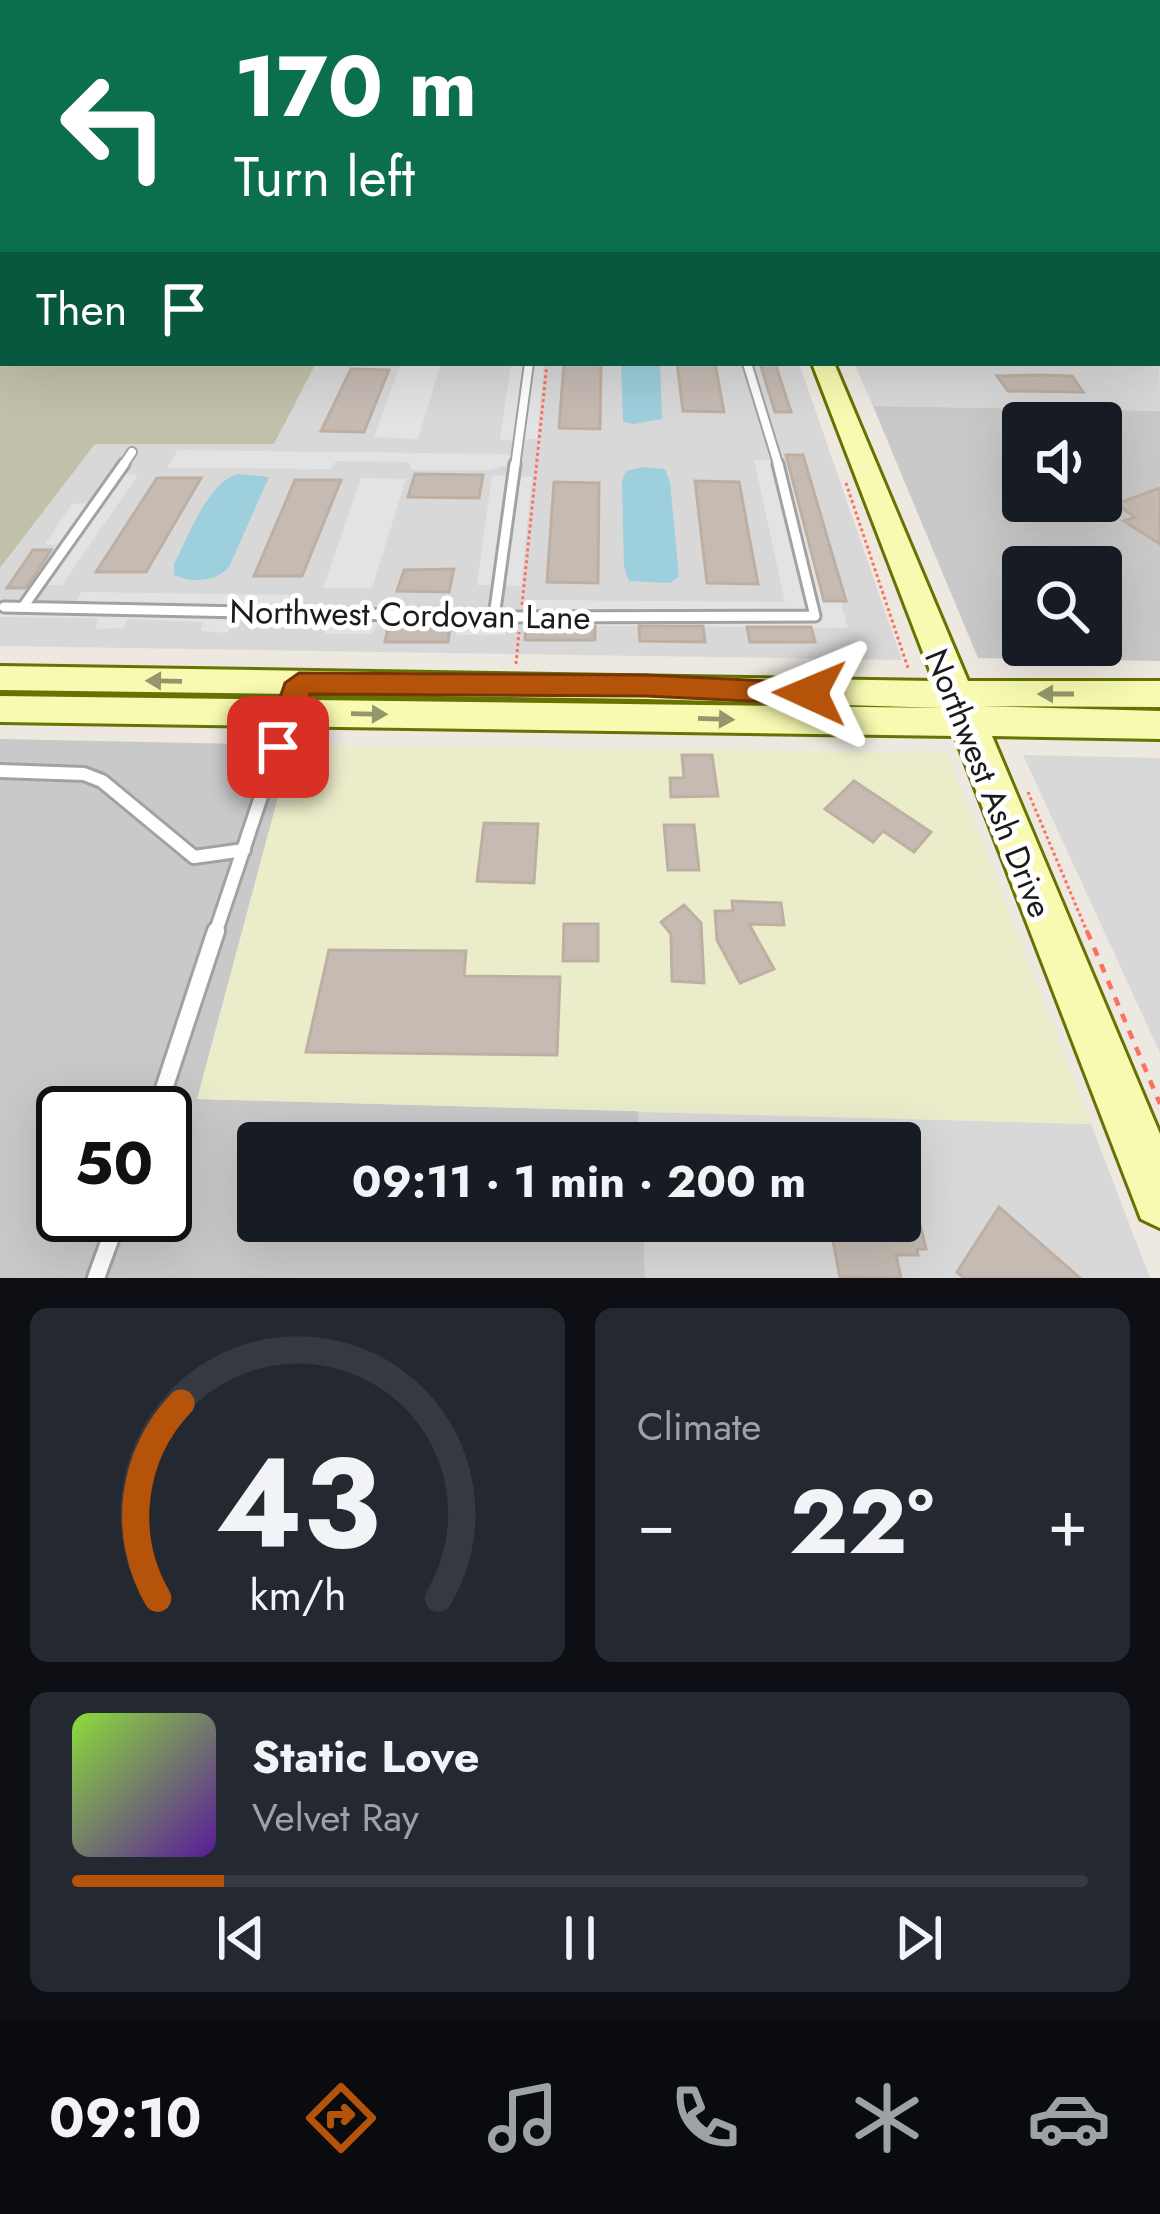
<!DOCTYPE html>
<html lang="en">
<head>
<meta charset="utf-8">
<style>
  :root { --surface:#171b24; --page:#242831; --text:#f1f3f6; --muted:#9ea1a6; --line:#363941; --accent:#b45309 }
  body { margin:0; font-family:Jost,sans-serif; background:var(--page); color:var(--text); height:100vh; display:flex; flex-direction:column; font-size:45px; white-space:nowrap }
  * { box-sizing:border-box; margin:0 }
  p { font-size:39px; color:var(--muted) }
  .icon { flex:none; width:66px; height:66px; fill:none; stroke:currentColor; stroke-width:2; stroke-linecap:round; stroke-linejoin:round }
  .map { position:relative; height:1278px; overflow:hidden }
  .details { display:flex; flex-direction:column; gap:30px; padding:30px; background:#0d0f14; flex:1 }
  .details>* { flex:none }
  .banner { position:absolute; left:0px; top:0px; width:1161px; height:366px; box-shadow:0 12px 48px #0002; background:#0b6e4f; color:#fff; overflow:hidden }
  .fabs { position:absolute; left:1002px; top:402px; display:grid; gap:24px }
  .fabs a { display:grid; place-items:center; width:120px; height:120px; border-radius:12px; background:var(--surface); box-shadow:0 12px 48px #0002; font-size:60px }
  .speed { position:absolute; left:36px; top:1086px; display:flex; gap:24px; font-size:60px; font-weight:700; text-align:center }
  .speed>* { display:grid; place-content:center; width:156px; height:156px; border-radius:50%; background:var(--surface); box-shadow:0 12px 48px #0002; line-height:1 }
  .speed .limit { border:6px solid #111; border-radius:18px; background:#fff; color:#111 }
  .pin { position:absolute; display:grid; place-items:center; width:102px; height:102px; color:#fff; margin:-51px; border-radius:24px; box-shadow:0 6px 18px #0006 }
  .me { position:absolute; width:132px; margin:-66px; rotate:271deg; stroke-linejoin:round; filter:drop-shadow(0 0 9px #0008) }
  .turn { display:flex; align-items:center; gap:42px; height:252px; padding:0 36px; font-size:54px }
  .turn .icon { width:156px; height:156px; stroke-width:2.5 }
  .turn b { display:block; font-size:84px; line-height:102px }
  .then { display:flex; align-items:center; height:114px; padding:0 36px; background:#0003; gap:24px; font-size:45px }
  .big { font-size:90px; font-weight:700; line-height:1.1 }
  .details .card { flex:1; display:flex; flex-direction:column; justify-content:center; gap:18px; min-width:0; padding:0 42px; border-radius:18px; background:var(--page) }
  .details .dial { align-items:center; gap:0 }
  .dial svg { height:312px; overflow:visible; fill:none; stroke:var(--line); stroke-width:7; stroke-linecap:round; text-anchor:middle }
  .dial text { fill:var(--text); stroke:none }
  .song { display:flex; align-items:center; gap:36px }
  .cover { width:144px; height:144px; border-radius:18px; background:linear-gradient(135deg,hsl(90 70% 55%),hsl(270 70% 35%)) }
  .played { height:12px; border-radius:6px; background:linear-gradient(90deg,var(--accent) 15%,var(--line) 15%) }
  .keys { display:flex; justify-content:space-around; direction:ltr }
  .heat { display:flex; justify-content:space-between; align-items:center; font-size:66px; direction:ltr }
  .details .tiles { flex:1; display:grid; gap:30px; grid-template-columns:1fr 1fr }
  .card:last-child { grid-column:span 2 }
  .trip { position:absolute; left:237px; top:1122px; width:684px; height:120px; border-radius:12px; background:var(--surface); box-shadow:0 12px 48px #0002; font-weight:700; line-height:120px; text-align:center }
  .dock { display:flex; height:192px; justify-content:space-around; align-items:center; background:#090b0e; color:var(--muted) }
  .dock .icon { width:84px; height:84px }
  .dock .active { color:var(--accent) }
  .dock b { font-size:54px; color:var(--text) }
  .map>svg:first-child { display:block }
  .residential { fill:#d9d8d8 }
  .religious { fill:#c9c9c9; fill-rule:evenodd }
  .construction { fill:#c1c1ab }
  .farmland { fill:#ebedca }
  .parking { fill:#e3e3e3 }
  .water { fill:#9ecfdc }
  .building { fill:#c5bbb3; stroke:#bfafa2; stroke-width:3 }
  .lines { fill:none; stroke-linecap:round; stroke-linejoin:round }
  .lane-far3-casing { stroke:#a2a2a2; stroke-width:12 }
  .lane-far2-casing { stroke:#a2a2a2; stroke-width:15 }
  .lane-far1-casing { stroke:#a2a2a2; stroke-width:18 }
  .lane-casing { stroke:#a2a2a2; stroke-width:22 }
  .street-casing { stroke:#a2a2a2; stroke-width:6 }
  .secondary-casing { stroke:#667202; stroke-width:6 }
  .path-far1 { stroke:#fd7061; stroke-width:3; stroke-dasharray:3 3; stroke-linecap:butt }
  .path { stroke:#fd7061; stroke-width:4.5; stroke-dasharray:9 9; stroke-linecap:butt }
  .lane-far3 { stroke:#fff; stroke-width:8 }
  .lane-far2 { stroke:#fff; stroke-width:9 }
  .lane-far1 { stroke:#fff; stroke-width:12 }
  .lane { stroke:#fff; stroke-width:16 }
  .street { fill:#fff; fill-rule:evenodd }
  .secondary { fill:#f7fab0; fill-rule:evenodd }
  .oneway { fill:#94966d }
  .route { fill:#b45309; stroke:#753606; stroke-width:3 }
  .labels { text-anchor:middle; stroke-width:10; stroke-linejoin:round; paint-order:stroke }
  .street-label { font-size:33px; fill:#1b1b1b; stroke:#fff }
</style>
</head>
<body>
<div class="map">
<svg width="1160" height="1278" viewBox="0 0 1160 1278">
  <rect width="100%" height="100%" fill="#ede9e0"/>
  <path class="residential" d="M 1158,207 L 1160,411 L 873,406 L 854,363 L 1158,363 Z
    M 316,363 L 799,363 L 902,660 L 0,646 L 0,568 L 95,443 L 273,444 Z
    M 1023,755 L 1160,758 L 1160,1053 Z
    M 638,1112 L 1091,1124 L 1150,1278 L 645,1278 L 643,1221 L 900,1221 L 900,1143 L 639,1143 Z"/>
  <path class="religious" d="M 873,406 L 1160,411 L 1160,661 L 978,658 ZM 1023,423 L 1101,423 L 1101,501 L 1023,501 ZM 1023,567 L 1101,567 L 1101,645 L 1023,645 Z
    M 0,739 L 292,745 L 198,1099 L 638,1111 L 639,1143 L 258,1143 L 258,1221 L 643,1221 L 645,1278 L 0,1278 ZM 63,1113 L 165,1113 L 165,1215 L 63,1215 Z"/>
  <path class="construction" d="M 0,190 L 3,363 L 316,363 L 274,444 L 95,444 L 0,568 Z"/>
  <path class="farmland" d="M 292,745 L 947,753 L 1091,1124 L 197,1099 Z"/>
  <path class="parking" d="M 401,363 L 441,363 L 418,439 L 374,437 Z
    M 511,363 L 544,363 L 537,439 L 500,440 Z
    M 178,450 L 511,454 L 507,465 L 490,470 L 412,470 L 409,462 L 336,461 L 331,469 L 167,468 Z
    M 754,460 L 801,461 L 848,628 L 523,625 L 525,600 L 785,602 Z
    M 112,473 L 138,475 L 62,585 L 32,585 L 56,545 L 45,544 L 72,504 L 91,503 Z
    M 492,475 L 532,477 L 521,586 L 477,585 Z
    M 361,478 L 406,479 L 372,588 L 323,588 Z
    M 82,592 L 293,595 L 290,610 L 510,610 L 505,635 L 456,635 L 456,623 L 381,622 L 371,634 L 326,634 L 324,624 L 235,622 L 227,633 L 201,631 L 203,622 L 128,619 L 123,628 L 96,629 L 98,618 L 0,617 L 0,605 L 73,606 Z"/>
  <path class="water" d="M 621,363 L 660,363 L 662,419 L 634,424 L 623,422 Z
    M 644,467 L 665,469 L 670,482 L 679,577 L 670,583 L 629,581 L 624,567 L 622,480 L 626,471 Z
    M 238,474 L 269,477 L 229,567 C 216,582 192,583 174,575 L 174,564 C 188,538 208,481 238,474 Z"/>
  <path class="building" d="M 564,363 L 601,364 L 600,429 L 559,428 Z
    M 677,363 L 715,363 L 724,412 L 683,411 Z
    M 760,363 L 775,363 L 791,412 L 775,412 Z
    M 351,369 L 389,370 L 364,432 L 321,431 Z
    M 1041,375 L 1072,376 L 1083,392 L 1008,391 L 997,376 Z
    M 786,455 L 803,455 L 846,601 L 824,601 Z
    M 415,474 L 483,475 L 479,498 L 408,497 Z
    M 157,478 L 201,478 L 146,572 L 96,572 Z
    M 295,480 L 341,480 L 302,576 L 254,576 Z
    M 695,481 L 739,482 L 758,584 L 707,583 Z
    M 554,482 L 599,483 L 598,583 L 547,582 Z
    M 1160,488 L 1160,544 L 1124,521 L 1135,517 L 1116,504 Z
    M 33,550 L 51,550 L 26,588 L 7,588 Z
    M 454,569 L 449,592 L 397,591 L 404,570 Z
    M 526,626 L 595,626 L 595,640 L 525,640 Z
    M 639,626 L 703,626 L 705,642 L 640,641 Z
    M 388,627 L 450,628 L 448,642 L 385,642 Z
    M 747,627 L 811,627 L 815,642 L 750,642 Z
    M 682,755 L 712,755 L 718,796 L 671,797 L 670,778 L 684,778 Z
    M 854,781 L 931,832 L 914,852 L 883,831 L 873,842 L 825,809 Z
    M 484,823 L 538,824 L 534,883 L 477,881 Z
    M 664,825 L 694,825 L 699,870 L 668,870 Z
    M 732,901 L 781,903 L 784,925 L 749,924 L 774,969 L 740,983 L 717,940 L 715,911 L 733,911 Z
    M 684,905 L 701,923 L 704,983 L 672,981 L 671,934 L 661,922 Z
    M 564,924 L 598,924 L 598,961 L 563,961 Z
    M 329,950 L 466,951 L 464,976 L 560,977 L 557,1055 L 306,1052 Z
    M 906,1165 L 926,1249 L 917,1249 L 918,1255 L 896,1255 L 901,1278 L 840,1277 L 832,1236 L 838,1236 L 835,1221 L 900,1221 L 900,1166 Z
    M 999,1207 L 1080,1278 L 964,1278 L 957,1272 Z"/>
  <g class="lines">
    <defs>
      <path id="lane-far3" d="M 747,363 L 779,467
        M 122,467 L 132,452
        M 515,467 L 529,363"/>
      <path id="lane-far2" d="M 4,607 L 494,617 L 815,616 L 778,464
        M 23,607 L 124,464
        M 494,617 L 515,464"/>
      <path id="lane-far1" d="M 0,771 L 84,774 L 102,781 L 194,857 L 244,850
        M 215,934 L 299,683"/>
      <path id="lane" d="M 156,1113 L 216,931
        M 96,1278 L 119,1215"/>
      <path id="street" d="M 1158,226 L 1160,226 L 1160,232 L 1158,232 Z
        M 1158,286 L 1160,286 L 1160,294 L 1158,294 Z"/>
      <path id="secondary" d="M 812,363 L 834,363 L 968,681 L 1160,681 L 1160,707 L 979,706 L 1160,711 L 1160,739 L 992,736 L 1160,1134 L 1160,1228 L 1141,1219 L 955,736 L 0,722 L 0,696 L 944,708 L 646,699 L 0,690 L 0,666 L 934,681 Z"/>
    </defs>
    <use href="#lane-far3" class="lane-far3-casing"/>
    <use href="#lane-far2" class="lane-far2-casing"/>
    <use href="#lane-far1" class="lane-far1-casing"/>
    <use href="#lane" class="lane-casing"/>
    <use href="#street" class="street-casing"/>
    <use href="#secondary" class="secondary-casing"/>
    <path class="path-far1" d="M 846,483 L 908,668
      M 522,605 L 547,363
      M 516,664 L 519,632
      M 1028,792 L 1088,934"/>
    <path class="path" d="M 1087,931 L 1160,1104"/>
    <use href="#lane-far3" class="lane-far3"/>
    <use href="#lane-far2" class="lane-far2"/>
    <use href="#lane-far1" class="lane-far1"/>
    <use href="#lane" class="lane"/>
    <use href="#street" class="street"/>
    <use href="#secondary" class="secondary"/>
  </g>
  <defs><path id="oneway-solid" d="M-6-.8H1V-3.2L6.5 0L1 3.2V.8H-6Z" transform="scale(3)"/></defs>
  <g class="oneway">
    <use href="#oneway-solid" transform="translate(164 681) rotate(-179)"/>
    <use href="#oneway-solid" transform="translate(1056 694) rotate(180)"/>
    <use href="#oneway-solid" transform="translate(369 714) rotate(1)"/>
    <use href="#oneway-solid" transform="translate(716 719) rotate(2)"/>
  </g>
  <linearGradient id="sky" x2="0" y2="1"><stop stop-color="#8abfe3"/><stop offset="0.51" stop-color="#f7f5f1"/><stop offset="1" stop-color="#f7f5f1" stop-opacity="0"/></linearGradient>
  <rect width="1160" height="369" fill="url(#sky)"/>
  <path class="route" d="M 299,673 L 646,675 L 810,683 L 825,693 L 810,704 L 646,696 L 310,694 L 289,755 L 268,755 L 263,747 L 285,683 Z"/>
  <g class="labels">
    <g class="street-label">
      <text transform="translate(410 614) rotate(1)" y="12">Northwest Cordovan Lane</text>
      <text transform="translate(989 783) rotate(68)" y="12">Northwest Ash Drive</text>
    </g>
  </g>
</svg>
<div class="fabs">
<a><svg class="icon" aria-label="sound" viewBox="0 0 24 24"><path d="M4 9h4l5-4v14l-5-4H4zM17 9q2 3 0 6"/></svg></a>
<a><svg class="icon" aria-label="search" viewBox="0 0 24 24"><circle cx="10" cy="10" r="6"/><path d="M15 15l6 6"/></svg></a>
</div>
<div class="speed"><div class="limit">50</div></div>
<div class="pin" style="left:278px;top:747px;background:#d93025"><svg class="icon" aria-label="arrive" viewBox="0 0 24 24"><path d="M6 21V4h12l-3 4 3 4H6"/></svg></div>
<svg class="me" style="left:810px;top:693px" viewBox="-20 -20 40 40"><path d="M0-17L14 15 0 8-14 15z" fill="#b45309" stroke="#fff" stroke-width="4"/></svg>
<div class="trip">09:11 · 1 min · 200 m</div>
<div class="banner">
<div class="turn"><svg class="icon" aria-label="left" viewBox="0 0 24 24"><path d="M17 20v-9H6M10 6l-5 5 5 5"/></svg><div><b>170 m</b>Turn left</div></div>
<div class="then">Then<svg class="icon" aria-label="arrive" viewBox="0 0 24 24"><path d="M6 21V4h12l-3 4 3 4H6"/></svg></div>
</div>
</div>
<section class="details">
<div class="tiles">
<div class="card dial"><svg viewBox="0 0 100 80">
<path d="M14 69A42 42 0 1 1 86 69"/>
<path d="M14 69A42 42 0 0 1 20 19" stroke="#b45309"/>
<text x="50" y="56" font-size="32" font-weight="700">43</text>
<text x="50" y="72" font-size="11">km/h</text>
</svg></div>
<div class="card"><p>Climate</p>
<div class="heat"><a>−</a><b class="big">22°</b><a>+</a></div>
</div>
<div class="card">
<div class="song"><i class="cover"></i><div><b>Static Love</b><p>Velvet Ray</p></div></div>
<div class="played"></div>
<div class="keys"><svg class="icon" aria-label="previous" viewBox="0 0 24 24"><path d="M18 5L8 12l10 7zM5 5v14"/></svg><svg class="icon" aria-label="pause" viewBox="0 0 24 24"><path d="M8 5v14M16 5v14"/></svg><svg class="icon" aria-label="next" viewBox="0 0 24 24"><path d="M6 5l10 7-10 7zM19 5v14"/></svg></div>
</div>
</div>
</section>
<nav class="dock">
<b>09:10</b>
<svg class="icon active" aria-label="directions" viewBox="0 0 24 24"><path d="M12 3l9 9-9 9-9-9zM9 14v-3h6M13 9l2 2-2 2"/></svg>
<svg class="icon" aria-label="music" viewBox="0 0 24 24"><path d="M9 18V5l10-2v13"/><circle cx="6" cy="18" r="3"/><circle cx="16" cy="16" r="3"/></svg>
<svg class="icon" aria-label="phone" viewBox="0 0 24 24"><path d="M5 4h4l2 5-3 2q2 4 5 5l2-3 5 2v4C11 20 4 13 5 4z"/></svg>
<svg class="icon" aria-label="climate" viewBox="0 0 24 24"><path d="M12 3v18M4 7l16 10M4 17L20 7"/></svg>
<svg class="icon" aria-label="car" viewBox="0 0 24 24"><path d="M5 17H2v-5l4-1 3-4h7l3 4 3 1v5h-3M9 17h6M6 11h13"/><circle cx="7" cy="17" r="2"/><circle cx="17" cy="17" r="2"/></svg>
</nav>
</body>
</html>
